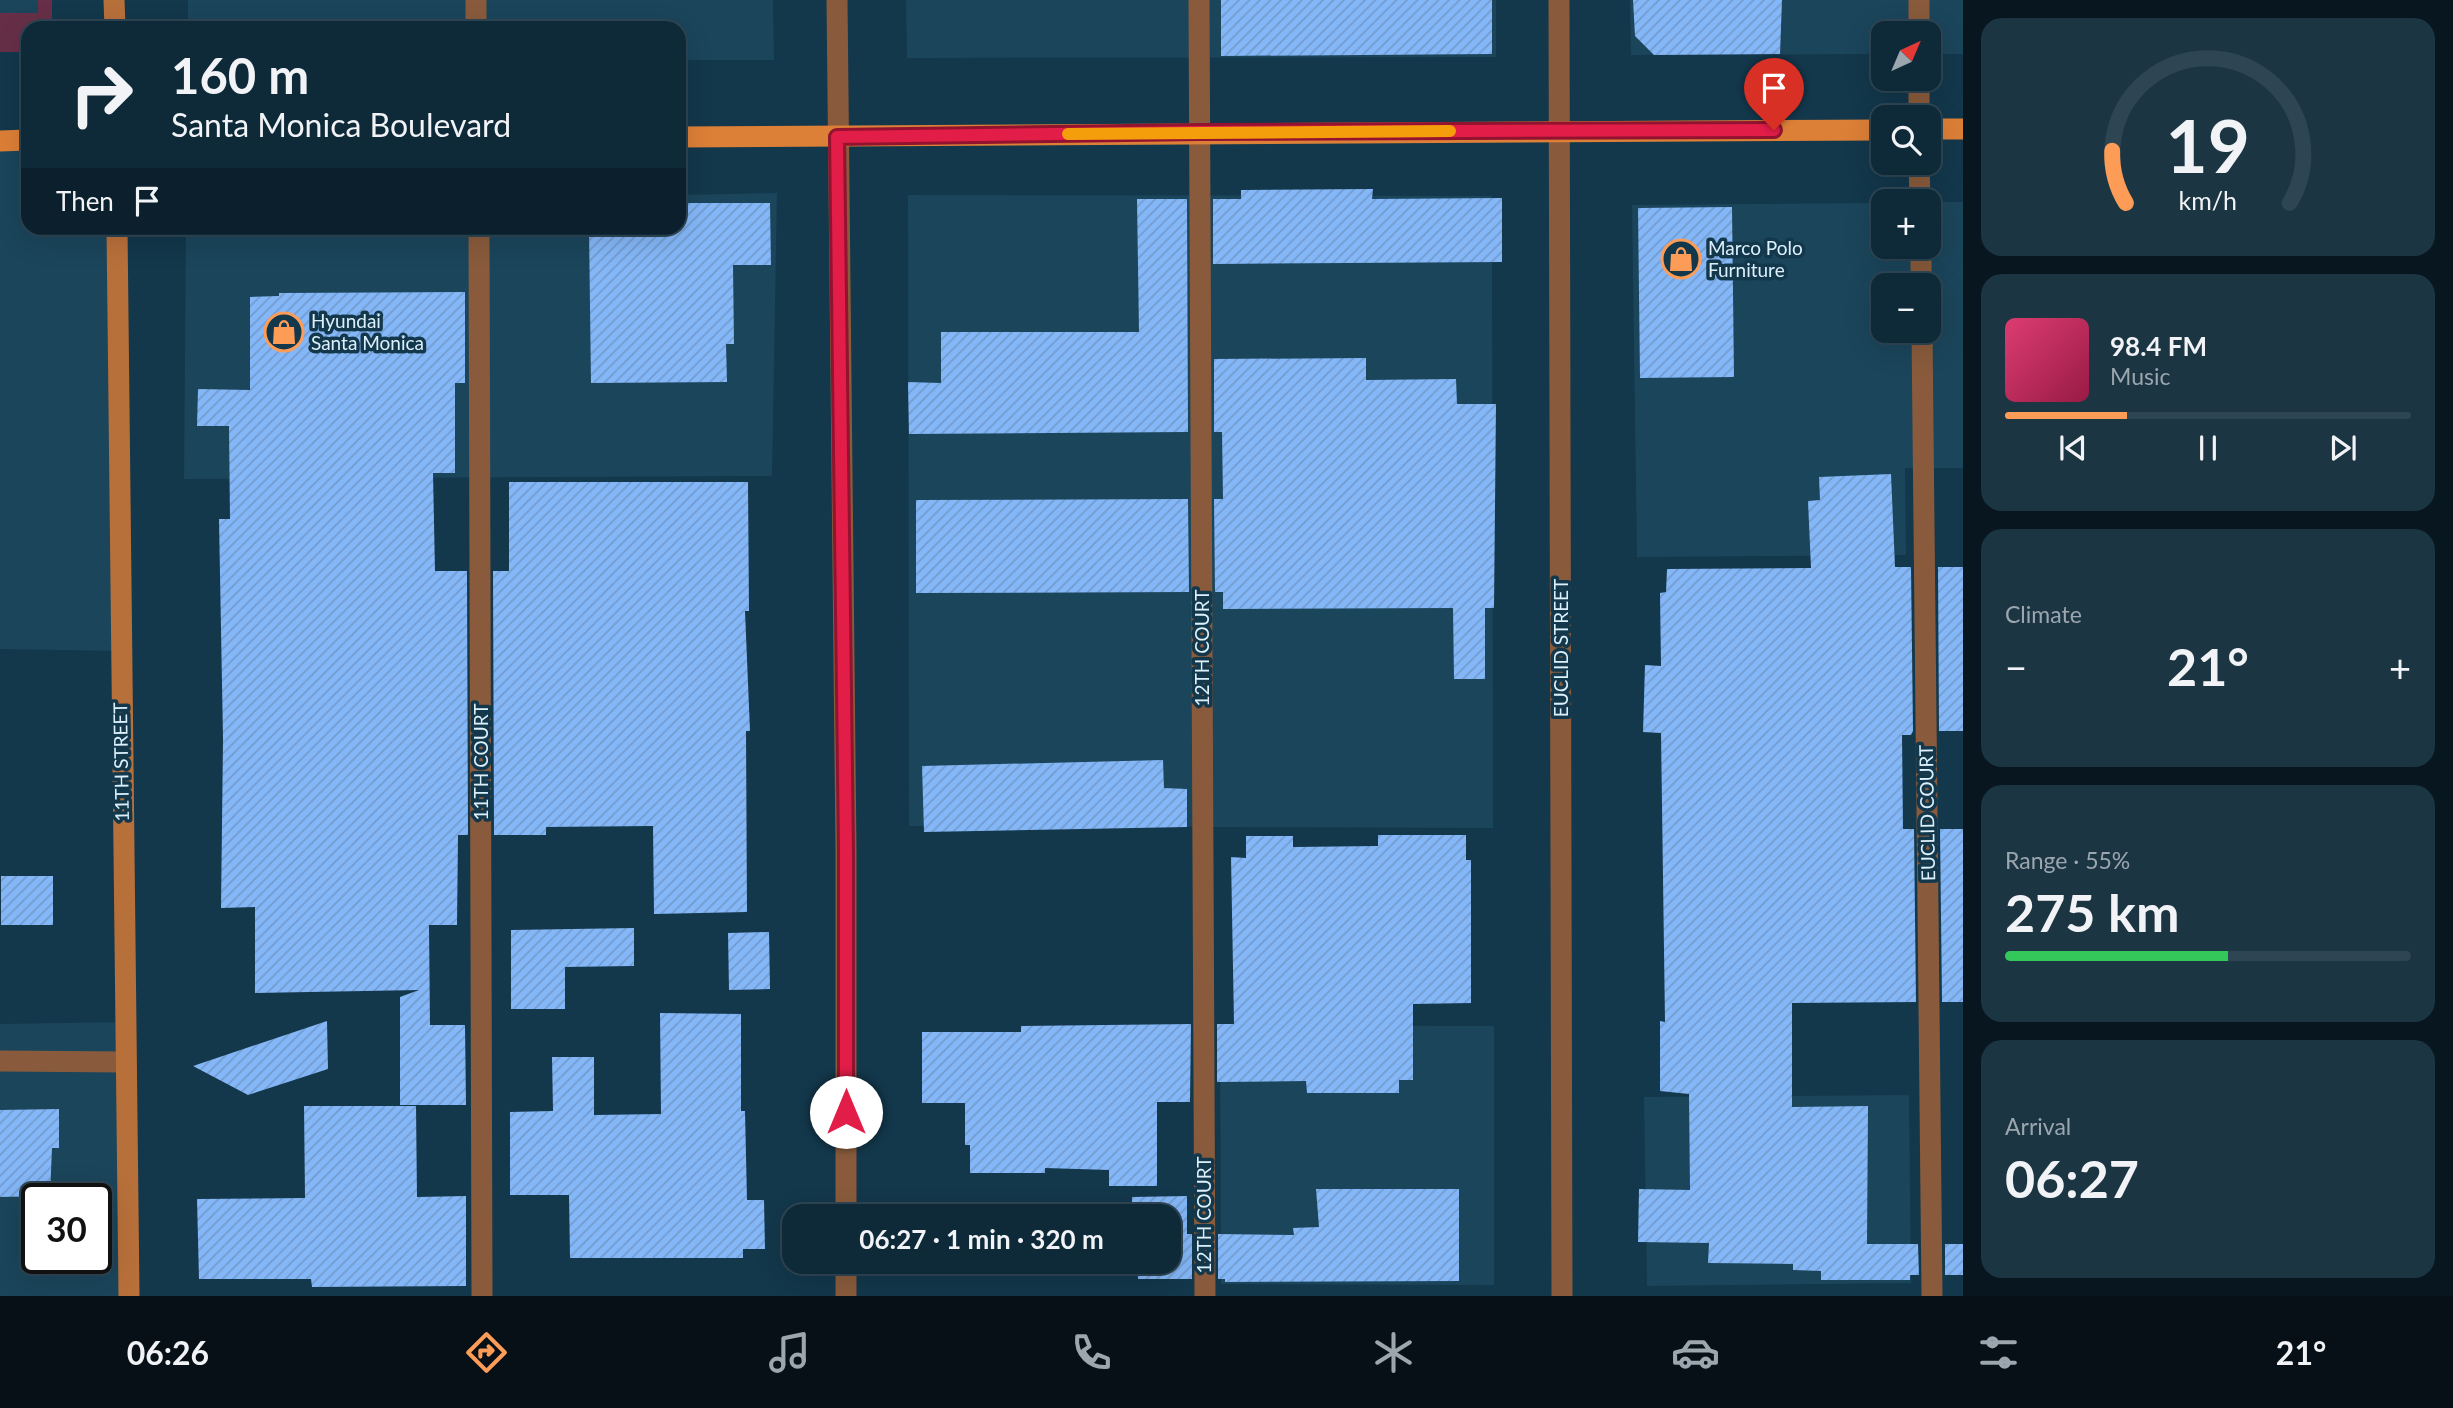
<!DOCTYPE html>
<html lang="en">
<head>
<meta charset="utf-8">
<style>
  :root { --surface:#0e2938; --page:#1c3543; --text:#f1f3f6; --muted:#9ba6ae; --line:#2e4553; --accent:#fd9c56 }
  body { margin:0; font-family:Lato,sans-serif; background:var(--page); color:var(--text); height:100vh; display:flex; flex-direction:column; font-size:26px; white-space:nowrap }
  * { box-sizing:border-box; margin:0 }
  p { font-size:23px; color:var(--muted) }
  .icon { flex:none; width:38px; height:38px; fill:none; stroke:currentColor; stroke-width:2; stroke-linecap:round; stroke-linejoin:round }
  .map { position:relative; flex:1; overflow:hidden }
  .side { display:flex; flex-direction:column; gap:18px; padding:18px; background:#08171f; width:490px }
  .side>* { flex:none }
  .top-card { position:absolute; left:21px; top:21px; width:665px; height:214px; border-radius:21px; box-shadow:0 7px 28px #0002,0 0 0 2px var(--line); background:#0e2938; color:var(--text); overflow:hidden }
  .needle { width:46px; rotate:44deg }
  .controls { position:absolute; left:1871px; top:21px; display:grid; gap:14px }
  .controls a { display:grid; place-items:center; width:70px; height:70px; border-radius:14px; background:var(--surface); box-shadow:0 7px 28px #0002,0 0 0 2px var(--line); font-size:35px }
  .speed { position:absolute; left:21px; top:1183px; display:flex; gap:14px; font-size:35px; font-weight:700; text-align:center }
  .speed>* { display:grid; place-content:center; width:91px; height:91px; border-radius:50%; background:var(--surface); box-shadow:0 7px 28px #0002,0 0 0 2px var(--line); line-height:1 }
  .speed .limit { border:4px solid #111; border-radius:10px; background:#fff; color:#111 }
  .pin { position:absolute; display:grid; place-items:center; width:60px; height:60px; color:#fff; margin:-72px -30px; border-radius:50% 50% 50% 0; rotate:-45deg; box-shadow:0 0 7px #0007 }
  .pin .icon { rotate:45deg }
  .me { position:absolute; width:77px; margin:-38px; rotate:0deg; stroke-linejoin:round; filter:drop-shadow(0 0 5px #0008) }
  .turn { display:flex; align-items:center; gap:24px; height:147px; padding:0 35px; font-size:32px }
  .turn .icon { width:91px; height:91px; stroke-width:2.5 }
  .turn b { display:block; font-size:49px; line-height:60px }
  .then { display:flex; align-items:center; height:66px; padding:0 35px; background:#0003; gap:14px; font-size:26px }
  .big { font-size:52px; font-weight:700; line-height:1.1 }
  .side .card { flex:1; display:flex; flex-direction:column; justify-content:center; gap:10px; min-width:0; padding:0 24px; border-radius:21px; background:var(--page) }
  .side .dial { align-items:center; gap:0 }
  .dial svg { height:182px; overflow:visible; fill:none; stroke:var(--line); stroke-width:7; stroke-linecap:round; text-anchor:middle }
  .dial text { fill:var(--text); stroke:none }
  .song { display:flex; align-items:center; gap:21px }
  .cover { width:84px; height:84px; border-radius:10px; background:linear-gradient(135deg,hsl(340 70% 55%),hsl(340 70% 35%)) }
  .played { height:7px; border-radius:4px; background:linear-gradient(90deg,var(--accent) 30%,var(--line) 30%) }
  .keys { display:flex; justify-content:space-around; direction:ltr }
  .heat { display:flex; justify-content:space-between; align-items:center; font-size:38px; direction:ltr }
  .charge { height:10px; border-radius:5px; background:linear-gradient(90deg,#34c759 55%,var(--line) 0) }
  .trip { position:absolute; left:782px; top:1204px; width:399px; height:70px; border-radius:21px; background:var(--surface); box-shadow:0 7px 28px #0002,0 0 0 2px var(--line); font-weight:700; line-height:70px; text-align:center }
  .menu { display:flex; height:112px; justify-content:space-around; align-items:center; background:#061016; color:var(--muted) }
  .menu .icon { width:49px; height:49px }
  .menu .active { color:var(--accent) }
  .menu b { font-size:32px; color:var(--text) }
  main { display:flex; flex:1; min-height:0 }
  .map>svg:first-child { display:block }
  .built { fill:#1b455b; fill-rule:evenodd }
  .grass { fill:#662f47 }
  .building { fill:url(#building-hatch) }
  .lines { fill:none; stroke-linecap:round; stroke-linejoin:round }
  .lane { stroke:#895b3c; stroke-width:21 }
  .street { stroke:#895b3c; stroke-width:21 }
  .secondary { stroke:#b8703b; stroke-width:21 }
  .primary { stroke:#dc7f37; stroke-width:21 }
  .route-casing { stroke:#92132f; stroke-width:18 }
  .route { stroke:#e11d48; stroke-width:12 }
  .slow { stroke:#f59e0b; stroke-width:12 }
  .labels { text-anchor:middle; stroke-width:7; stroke-linejoin:round; paint-order:stroke }
  .poi-label { font-size:19px; fill:#dcf0fc; stroke:#13374b; text-anchor:start }
  .street-label { font-size:19px; fill:#dcf0fc; stroke:#13374b }
</style>
</head>
<body>
<main>
<div class="map">
<svg width="1963" height="1296" viewBox="0 0 1963 1296">
  <defs>
    <pattern id="building-hatch" width="6" height="6" patternUnits="userSpaceOnUse" patternTransform="scale(1.75)"><rect width="6" height="6" fill="#84b7f8"/><path d="M-1 1l2-2M0 6l6-6M5 7l2-2" fill="none" stroke="#749bcd"/></pattern>
  </defs>
  <rect width="100%" height="100%" fill="#13374b"/>
  <path class="built" d="M 0,0 L 52,0 L 52,28 L 28,28 L 28,52 L 0,52 Z
    M 188,0 L 773,0 L 774,60 L 679,60 L 679,28 L 188,28 Z
    M 906,0 L 1496,0 L 1496,57 L 907,58 Z
    M 1630,0 L 1963,0 L 1963,54 L 1929,54 L 1928,33 L 1883,33 L 1883,54 L 1631,55 Z
    M 0,140 L 28,140 L 28,228 L 117,228 L 120,651 L 0,649 Z
    M 777,193 L 772,476 L 184,479 L 186,228 L 679,228 L 679,195 Z
    M 908,195 L 1492,196 L 1493,828 L 909,826 Z
    M 1929,202 L 1963,202 L 1963,468 L 1905,468 L 1906,555 L 1637,557 L 1632,205 L 1883,203 L 1883,247 L 1928,247 ZM 1883,285 L 1928,285 L 1928,331 L 1883,331 Z
    M 125,1022 L 129,1296 L 0,1296 L 0,1024 ZM 37,1199 L 96,1199 L 96,1258 L 37,1258 Z
    M 1220,1025 L 1494,1026 L 1494,1285 L 1221,1284 Z
    M 1909,1095 L 1911,1283 L 1647,1286 L 1644,1097 Z"/>
  <path class="grass" d="M 38,0 L 52,0 L 52,28 L 28,28 L 28,52 L 0,52 L 0,13 L 38,13 Z"/>
  <path class="building" d="M 1221,0 L 1492,0 L 1492,54 L 1221,56 Z
    M 1633,0 L 1782,0 L 1780,54 L 1654,55 L 1635,36 Z
    M 1373,189 L 1372,199 L 1502,198 L 1502,262 L 1213,264 L 1213,199 L 1241,199 L 1241,190 Z
    M 1137,199 L 1187,199 L 1188,432 L 909,434 L 908,382 L 941,383 L 941,332 L 1139,332 Z
    M 679,203 L 770,203 L 771,265 L 733,265 L 734,344 L 726,344 L 727,382 L 591,383 L 589,228 L 679,228 Z
    M 1732,207 L 1734,377 L 1640,378 L 1638,208 Z
    M 465,292 L 465,383 L 455,383 L 455,473 L 433,473 L 435,571 L 467,571 L 468,835 L 458,835 L 457,925 L 429,925 L 430,1025 L 465,1025 L 466,1105 L 400,1105 L 400,997 L 419,990 L 255,993 L 255,907 L 221,908 L 223,739 L 219,519 L 230,519 L 229,426 L 197,426 L 198,389 L 250,390 L 250,297 L 279,296 L 279,293 Z
    M 1366,358 L 1366,380 L 1456,379 L 1457,404 L 1496,404 L 1494,608 L 1485,608 L 1485,679 L 1454,679 L 1453,608 L 1223,609 L 1223,592 L 1215,592 L 1214,499 L 1223,499 L 1222,432 L 1214,432 L 1214,359 Z
    M 1891,474 L 1895,567 L 1911,567 L 1913,731 L 1911,735 L 1902,735 L 1903,829 L 1914,829 L 1916,1002 L 1792,1003 L 1792,1107 L 1868,1106 L 1867,1244 L 1918,1244 L 1919,1275 L 1910,1275 L 1910,1280 L 1821,1280 L 1821,1271 L 1793,1270 L 1793,1264 L 1708,1263 L 1709,1243 L 1638,1242 L 1639,1189 L 1690,1190 L 1689,1094 L 1660,1091 L 1660,1021 L 1665,1022 L 1661,733 L 1643,732 L 1645,665 L 1661,666 L 1660,593 L 1666,592 L 1667,569 L 1811,568 L 1808,501 L 1820,500 L 1819,477 Z
    M 509,482 L 748,482 L 749,611 L 745,611 L 750,731 L 746,731 L 747,912 L 654,914 L 653,826 L 546,827 L 546,835 L 494,835 L 493,571 L 509,571 Z
    M 1188,499 L 1189,592 L 916,593 L 916,500 Z
    M 1938,567 L 1963,567 L 1963,731 L 1939,731 Z
    M 1163,760 L 1164,788 L 1187,789 L 1187,827 L 924,832 L 922,766 Z
    M 1940,829 L 1963,829 L 1963,1002 L 1942,1002 Z
    M 1378,835 L 1466,835 L 1466,860 L 1471,860 L 1471,1003 L 1413,1004 L 1413,1080 L 1399,1080 L 1399,1093 L 1307,1093 L 1306,1081 L 1217,1082 L 1217,1024 L 1234,1024 L 1231,857 L 1246,858 L 1246,836 L 1293,836 L 1293,847 L 1378,846 Z
    M 1,876 L 53,876 L 53,925 L 1,925 Z
    M 634,928 L 634,966 L 565,967 L 565,1009 L 511,1009 L 511,930 Z
    M 769,932 L 770,989 L 729,990 L 728,933 Z
    M 660,1013 L 741,1014 L 741,1111 L 745,1111 L 747,1200 L 764,1200 L 765,1249 L 743,1249 L 743,1258 L 570,1258 L 569,1195 L 510,1195 L 510,1112 L 553,1111 L 552,1057 L 594,1057 L 594,1115 L 661,1114 Z
    M 327,1021 L 328,1069 L 248,1095 L 193,1066 Z
    M 1191,1024 L 1190,1102 L 1157,1102 L 1157,1186 L 1109,1186 L 1109,1170 L 1045,1168 L 1045,1173 L 970,1173 L 970,1145 L 965,1145 L 965,1103 L 922,1103 L 922,1032 L 1021,1032 L 1021,1026 Z
    M 304,1106 L 416,1106 L 417,1197 L 466,1196 L 466,1286 L 312,1287 L 311,1279 L 199,1279 L 197,1199 L 305,1198 Z
    M 59,1109 L 59,1148 L 52,1148 L 50,1196 L 0,1197 L 0,1110 Z
    M 1316,1189 L 1459,1189 L 1459,1281 L 1225,1282 L 1225,1279 L 1218,1279 L 1218,1234 L 1294,1235 L 1293,1228 L 1319,1227 Z
    M 1187,1196 L 1187,1234 L 1192,1234 L 1192,1279 L 1138,1279 L 1137,1262 L 1169,1262 L 1169,1216 L 1132,1216 L 1132,1197 Z
    M 1945,1244 L 1963,1244 L 1963,1275 L 1945,1275 Z"/>
  <g class="lines">
    <path class="lane" d="M 476,0 L 476,28
      M 1199,0 L 1205,1296
      M 1919,33 L 1919,0
      M 1919,79 L 1919,117
      M 1919,163 L 1920,201
      M 479,228 L 482,1296
      M 1921,247 L 1921,285
      M 1922,331 L 1932,1296
      M 0,1061 L 125,1062"/>
    <path class="street" d="M 837,0 L 846,851 L 846,1216
      M 1559,0 L 1562,1296
      M 846,1296 L 846,1262"/>
    <path class="secondary" d="M 114,0 L 115,28
      M 117,228 L 129,1296"/>
    <path class="primary" d="M 1928,129 L 1963,129
      M 679,137 L 1883,130
      M 0,141 L 28,140"/>
  </g>
  <g class="lines">
    <defs>
      <path id="route" d="M 846,1112 L 846,850 L 837,137 L 1200,132 L 1774,130"/>
    </defs>
    <use href="#route" class="route-casing"/>
    <use href="#route" class="route"/>
    <path class="slow" d="M 1068,134 L 1450,131"/>
  </g>
  <defs>
    <symbol id="shop-ring" viewBox="-11 -11 22 22"><circle r="9.5" fill="#13374b" stroke="#fd9c56" stroke-width="1.5"/><path d="M-5-2.5h2.3a2.7 3.5 0 0 1 5.4 0H5L5.5 6h-11ZM-1.5-2.5h3a1.5 2.3 0 0 0-3 0Z" fill="#fd9c56"/></symbol>
  </defs>
  <g fill-rule="evenodd">
    <use href="#shop-ring" x="1659" y="237" width="44" height="44"/>
    <use href="#shop-ring" x="262" y="310" width="44" height="44"/>
  </g>
  <g class="labels">
    <g class="poi-label">
      <text x="1708" y="255">Marco Polo<tspan x="1708" dy="22">Furniture</tspan></text>
      <text x="311" y="328">Hyundai<tspan x="311" dy="22">Santa Monica</tspan></text>
    </g>
    <g class="street-label">
      <text transform="translate(1202 648) rotate(-90)" y="7">12TH COURT</text>
      <text transform="translate(1561 648) rotate(-90)" y="7">EUCLID STREET</text>
      <text transform="translate(121 762) rotate(-91)" y="7">11TH STREET</text>
      <text transform="translate(481 762) rotate(-90)" y="7">11TH COURT</text>
      <text transform="translate(1927 813) rotate(-91)" y="7">EUCLID COURT</text>
      <text transform="translate(1204 1215) rotate(-90)" y="7">12TH COURT</text>
    </g>
  </g>
</svg>
<div class="controls">
<a><svg class="needle" viewBox="-14 -14 28 28"><path d="M0-13l5 13h-10z" fill="#e53935"/><path d="M0 13l5-13h-10z" fill="#9ba6ae"/></svg></a>
<a><svg class="icon" aria-label="search" viewBox="0 0 24 24"><circle cx="10" cy="10" r="6"/><path d="M15 15l6 6"/></svg></a>
<a>+</a>
<a>−</a>
</div>
<div class="speed"><div class="limit">30</div></div>
<div class="pin" style="left:1774px;top:130px;background:#d93025"><svg class="icon" aria-label="arrive" viewBox="0 0 24 24"><path d="M6 21V4h12l-3 4 3 4H6"/></svg></div>
<svg class="me" style="left:846px;top:1112px" viewBox="-20 -20 40 40"><circle r="19" fill="#fff"/><path d="M0-13L10 11 0 6-10 11z" fill="#e11d48"/></svg>
<div class="trip">06:27 · 1 min · 320 m</div>
<div class="top-card">
<div class="turn"><svg class="icon" aria-label="right" viewBox="0 0 24 24"><path d="M7 20v-9h11M14 6l5 5-5 5"/></svg><div><b>160 m</b>Santa Monica Boulevard</div></div>
<div class="then">Then<svg class="icon" aria-label="arrive" viewBox="0 0 24 24"><path d="M6 21V4h12l-3 4 3 4H6"/></svg></div>
</div>
</div>
<section class="side">
<div class="card dial"><svg viewBox="0 0 100 80">
<path d="M14 69A42 42 0 1 1 86 69"/>
<path d="M14 69A42 42 0 0 1 8 46" stroke="#fd9c56"/>
<text x="50" y="56" font-size="32" font-weight="700">19</text>
<text x="50" y="72" font-size="11">km/h</text>
</svg></div>
<div class="card">
<div class="song"><i class="cover"></i><div><b>98.4 FM</b><p>Music</p></div></div>
<div class="played"></div>
<div class="keys"><svg class="icon" aria-label="previous" viewBox="0 0 24 24"><path d="M18 5L8 12l10 7zM5 5v14"/></svg><svg class="icon" aria-label="pause" viewBox="0 0 24 24"><path d="M8 5v14M16 5v14"/></svg><svg class="icon" aria-label="next" viewBox="0 0 24 24"><path d="M6 5l10 7-10 7zM19 5v14"/></svg></div>
</div>
<div class="card"><p>Climate</p>
<div class="heat"><a>−</a><b class="big">21°</b><a>+</a></div>
</div>
<div class="card"><p>Range · 55%</p><b class="big">275 km</b><div class="charge"></div></div>
<div class="card"><p>Arrival</p><b class="big">06:27</b></div>
</section>
</main>
<nav class="menu">
<b>06:26</b>
<svg class="icon active" aria-label="directions" viewBox="0 0 24 24"><path d="M12 3l9 9-9 9-9-9zM9 14v-3h6M13 9l2 2-2 2"/></svg>
<svg class="icon" aria-label="music" viewBox="0 0 24 24"><path d="M9 18V5l10-2v13"/><circle cx="6" cy="18" r="3"/><circle cx="16" cy="16" r="3"/></svg>
<svg class="icon" aria-label="phone" viewBox="0 0 24 24"><path d="M5 4h4l2 5-3 2q2 4 5 5l2-3 5 2v4C11 20 4 13 5 4z"/></svg>
<svg class="icon" aria-label="climate" viewBox="0 0 24 24"><path d="M12 3v18M4 7l16 10M4 17L20 7"/></svg>
<svg class="icon" aria-label="car" viewBox="0 0 24 24"><path d="M5 17H2v-5l4-1 3-4h7l3 4 3 1v5h-3M9 17h6M6 11h13"/><circle cx="7" cy="17" r="2"/><circle cx="17" cy="17" r="2"/></svg>
<svg class="icon" aria-label="filters" viewBox="0 0 24 24"><path d="M4 7h16M4 17h16"/><circle cx="9" cy="7" r="2"/><circle cx="15" cy="17" r="2"/></svg>
<b>21°</b>
</nav>
</body>
</html>
